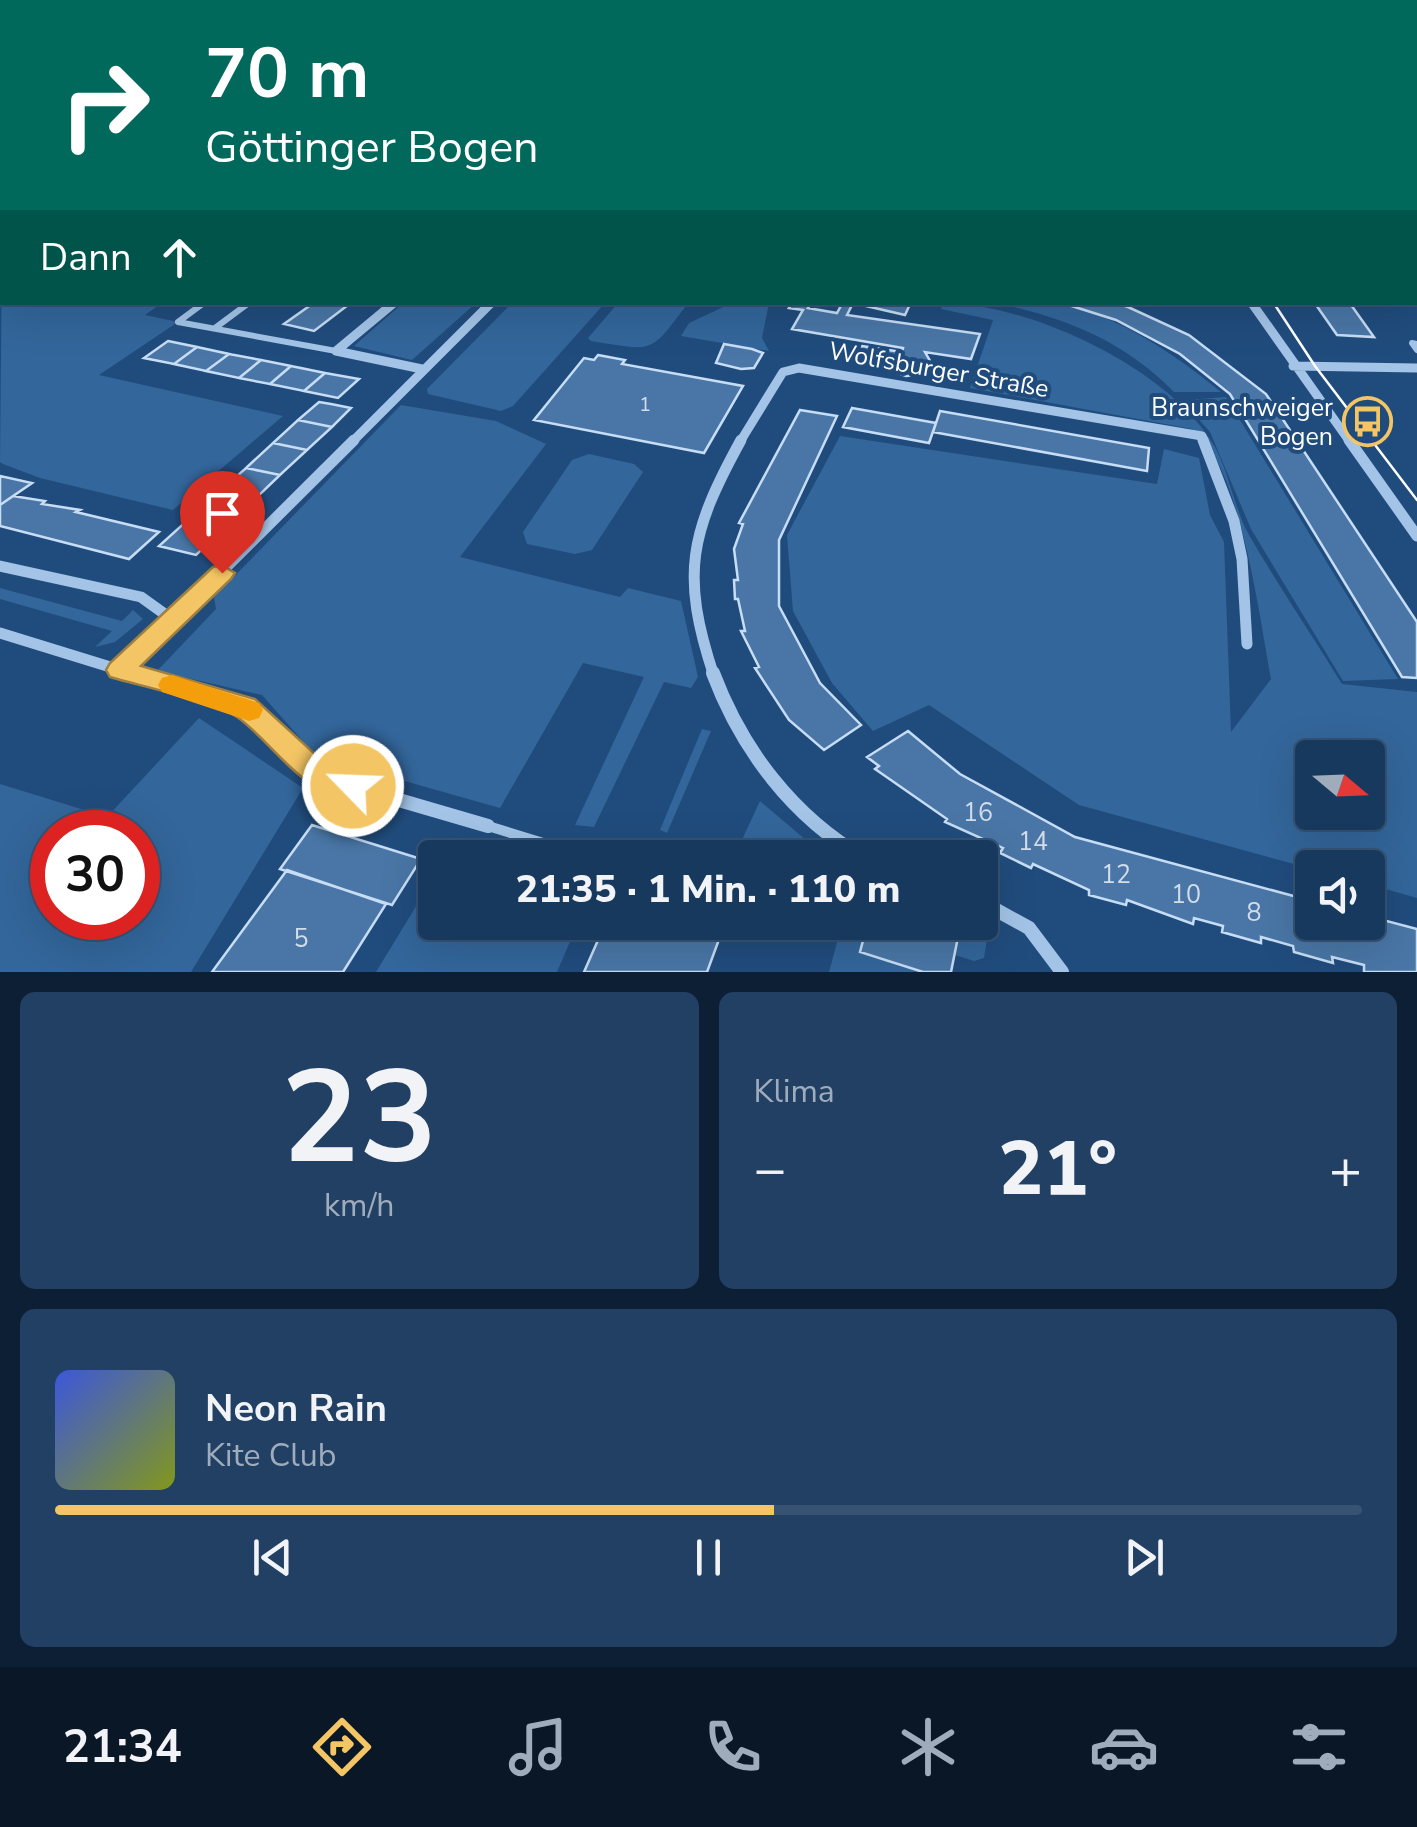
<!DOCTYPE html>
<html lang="de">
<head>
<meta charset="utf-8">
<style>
  :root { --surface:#18395e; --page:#214064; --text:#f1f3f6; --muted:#9facbc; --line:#365373; --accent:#f4c564 }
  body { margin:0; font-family:"Nunito Sans",sans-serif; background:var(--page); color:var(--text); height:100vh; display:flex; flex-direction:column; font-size:38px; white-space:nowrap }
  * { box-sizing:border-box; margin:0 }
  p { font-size:32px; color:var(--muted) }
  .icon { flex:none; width:55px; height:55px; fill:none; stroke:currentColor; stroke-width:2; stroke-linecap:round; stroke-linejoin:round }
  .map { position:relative; height:972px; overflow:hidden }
  .panel { display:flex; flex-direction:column; gap:20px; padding:20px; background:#0d1f34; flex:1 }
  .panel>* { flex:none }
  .hud { position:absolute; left:0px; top:0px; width:1418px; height:305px; box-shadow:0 10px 40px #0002,0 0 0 2px var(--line); background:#00695c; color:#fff; overflow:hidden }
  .needle { width:65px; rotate:109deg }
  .tools { position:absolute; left:1295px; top:740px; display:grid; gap:20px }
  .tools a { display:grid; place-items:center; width:90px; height:90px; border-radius:10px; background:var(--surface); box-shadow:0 10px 40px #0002,0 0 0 2px var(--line); font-size:50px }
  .speed { position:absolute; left:30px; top:810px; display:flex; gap:20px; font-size:50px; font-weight:700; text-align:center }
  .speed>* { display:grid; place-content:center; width:130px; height:130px; border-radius:50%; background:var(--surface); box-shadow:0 10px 40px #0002,0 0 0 2px var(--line); line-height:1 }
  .speed .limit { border:15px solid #d22; background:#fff; color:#111 }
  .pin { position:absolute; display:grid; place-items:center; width:85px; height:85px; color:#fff; margin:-102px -42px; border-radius:50% 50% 50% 0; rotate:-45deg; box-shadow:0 0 10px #0007 }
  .pin .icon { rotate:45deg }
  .me { position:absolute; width:110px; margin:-55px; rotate:294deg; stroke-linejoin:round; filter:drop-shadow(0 0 8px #0008) }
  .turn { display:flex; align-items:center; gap:35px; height:210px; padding:0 40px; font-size:45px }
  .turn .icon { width:130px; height:130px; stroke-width:2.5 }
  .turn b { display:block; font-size:70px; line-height:85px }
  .then { display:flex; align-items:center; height:95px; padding:0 40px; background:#0003; gap:20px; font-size:38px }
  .big { font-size:75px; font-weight:800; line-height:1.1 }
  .panel .widget { flex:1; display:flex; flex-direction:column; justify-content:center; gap:15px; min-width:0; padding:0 35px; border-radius:15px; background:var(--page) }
  .panel .dial { align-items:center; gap:0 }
  .dial b { font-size:130px; line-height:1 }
  .song { display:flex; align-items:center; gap:30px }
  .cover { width:120px; height:120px; border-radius:15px; background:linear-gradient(135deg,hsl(230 70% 55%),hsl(70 70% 35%)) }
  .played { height:10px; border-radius:5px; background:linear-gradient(90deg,var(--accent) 55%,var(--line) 55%) }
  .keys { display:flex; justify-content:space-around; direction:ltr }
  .heat { display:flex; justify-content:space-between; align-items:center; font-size:55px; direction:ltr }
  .panel .tiles { flex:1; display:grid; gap:20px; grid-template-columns:1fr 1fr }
  .widget:last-child { grid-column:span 2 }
  .trip { position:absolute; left:418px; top:840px; width:580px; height:100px; border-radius:10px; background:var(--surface); box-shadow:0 10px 40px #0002,0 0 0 2px var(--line); font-weight:800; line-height:100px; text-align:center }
  .menu { display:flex; height:160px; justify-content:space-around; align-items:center; background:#0a1726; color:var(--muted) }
  .menu .icon { width:70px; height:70px }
  .menu .current { color:var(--accent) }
  .menu b { font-size:45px; color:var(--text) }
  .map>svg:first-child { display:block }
  .green { fill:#33669b; fill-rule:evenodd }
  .building { fill:#4976a6; stroke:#c7ddf5; stroke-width:2.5 }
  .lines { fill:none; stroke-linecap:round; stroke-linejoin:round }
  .service-far1 { stroke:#a3c4e7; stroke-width:6 }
  .service { stroke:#a3c4e7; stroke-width:10 }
  .minor-far3 { stroke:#a3c4e7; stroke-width:5 }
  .minor-far2 { stroke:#a3c4e7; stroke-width:9 }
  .minor-far1 { stroke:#a3c4e7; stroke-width:11 }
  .minor { stroke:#a3c4e7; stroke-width:14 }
  .trunk { fill:#f2f7fe; fill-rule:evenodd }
  .tram { stroke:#fff; stroke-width:2.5 }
  .route { fill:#f4c564; stroke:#9f8041; stroke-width:2.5 }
  .slow { fill:#f59e0b }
  .labels { text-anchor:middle; stroke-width:8; stroke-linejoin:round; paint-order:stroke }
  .number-label { font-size:20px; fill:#d2dde9 }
  .street-label { font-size:25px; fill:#fff; stroke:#204c7d }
  .poi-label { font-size:25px; fill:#fff; stroke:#204c7d; text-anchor:end }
  .near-number-label { font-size:25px; fill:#d2dde9 }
</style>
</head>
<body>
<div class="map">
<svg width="1417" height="972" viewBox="0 0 1417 972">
  <rect width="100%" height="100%" fill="#204c7d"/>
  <path class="green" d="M 0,0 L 460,0 L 2,2 L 0,92 Z
    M 2,250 L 2,302 L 162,303 L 145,315 L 178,322 L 99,375 L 283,416 L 173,510 L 40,478 L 3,464 L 0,462 Z
    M 513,302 L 605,303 L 513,406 L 501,411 L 428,394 L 427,389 Z
    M 403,303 L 403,302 L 476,303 L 412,360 L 354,346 Z
    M 618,303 L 618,302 L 688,303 C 649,355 655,351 591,341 L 588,338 Z
    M 732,303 L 769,303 L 762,338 L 769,351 L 681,336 L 689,323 Z
    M 943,303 C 1030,303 1173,370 1216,449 C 1230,476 1234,508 1249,535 C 1278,585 1311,634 1342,684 L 1417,692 L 1417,898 L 1368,884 L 1368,868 L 1312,869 L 1079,805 L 929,705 L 873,731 L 832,683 L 793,611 L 787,535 L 840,436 L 1157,484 L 1164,449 L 1199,458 L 1210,515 L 1224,542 L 1231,732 L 1271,679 C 1260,621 1240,461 1192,429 L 970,388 L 993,320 L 941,309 ZM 1312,758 L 1368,758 L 1368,812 L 1312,812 Z
    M 996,303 C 1016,302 1039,299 1059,303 C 1121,317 1173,353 1221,392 L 1174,392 C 1124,341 1066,318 996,303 Z
    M 1226,397 L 1398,679 L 1343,681 L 1251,529 L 1210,432 L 1184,403 L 1186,400 Z
    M 401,405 L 496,421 L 546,444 L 460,557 L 620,597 L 628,588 L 681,601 L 698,677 L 691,688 L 664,682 L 594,827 L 575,825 L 644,677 L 583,663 L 500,808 L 316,756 L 262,695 L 157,671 L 216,609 L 214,597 Z
    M 589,454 L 634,464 L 643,472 L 592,550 L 575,554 L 527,544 L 523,532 L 572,460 Z
    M 0,588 L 122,621 L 133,610 L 143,619 L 115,642 L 95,647 L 112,631 L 0,599 Z
    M 199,718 L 303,788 L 191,972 L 0,972 L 0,784 L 107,817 ZM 138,832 L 138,918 L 52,918 L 52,832 Z
    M 702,729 L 711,731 L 667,833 L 660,830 Z
    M 760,801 L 819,851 L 805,857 L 734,857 Z
    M 435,875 L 435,922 L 578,923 L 557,972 L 376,972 Z
    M 822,923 L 867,924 L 860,952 L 923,972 L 829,972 L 838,939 L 819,933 Z
    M 946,923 L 983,930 L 985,924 L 989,926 L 984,958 L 974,961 L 955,955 L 958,937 L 944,932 Z"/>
  <path class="building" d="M 315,302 L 352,302 L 314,331 L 284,324 Z
    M 793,302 L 812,302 L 808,308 L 837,313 L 843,302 L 911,302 L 905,315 L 853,303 L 847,315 L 980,334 L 971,359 L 925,352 L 937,373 L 906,376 L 844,354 L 862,346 L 902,352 L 903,348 L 792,329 L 803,310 L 789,308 Z
    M 1059,302 L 1114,302 L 1128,307 L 1189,335 L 1266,394 L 1417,622 L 1417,678 L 1402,677 L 1230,394 L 1180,354 L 1116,320 Z
    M 1314,302 L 1349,302 L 1374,337 L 1337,335 Z
    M 168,341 L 197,347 L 174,364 L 144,358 Z
    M 724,344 L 752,349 L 763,353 L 754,368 L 741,369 L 716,363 Z
    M 197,347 L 229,354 L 206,371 L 174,364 Z
    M 229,354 L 261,360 L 239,378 L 206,371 Z
    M 598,355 L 625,360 L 622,364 L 743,386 L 704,453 L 534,420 L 584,358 L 594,360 Z
    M 261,360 L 291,366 L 270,384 L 239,378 Z
    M 291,366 L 325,373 L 304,391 L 270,384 Z
    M 325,373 L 359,379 L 338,398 L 304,391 Z
    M 319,402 L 331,404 L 351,408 L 332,427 L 298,420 Z
    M 852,408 L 936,423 L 929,443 L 843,427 Z
    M 800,410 L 837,416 L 779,540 L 779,606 L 820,683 L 861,725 L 824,750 L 789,720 L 755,668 L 759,667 L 741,631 L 745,631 L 738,599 L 735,599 L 734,580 L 738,580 L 734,549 L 743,524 L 739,523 Z
    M 940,411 L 1149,448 L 1147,471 L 933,432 Z
    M 298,420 L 332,427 L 307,450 L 273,443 Z
    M 273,443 L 307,450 L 280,475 L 246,468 Z
    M 246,468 L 280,475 L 254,500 L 219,492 Z
    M 0,476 L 32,483 L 0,505 Z
    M 219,492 L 254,500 L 227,526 L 191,517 Z
    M 13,496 L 45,501 L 42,504 L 80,510 L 76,512 L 159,532 L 129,559 L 0,526 L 0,505 Z
    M 191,517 L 227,526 L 196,555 L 159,546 Z
    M 908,731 L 960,774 L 1075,837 L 1312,901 L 1312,922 L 1368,922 L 1368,916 L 1417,929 L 1417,972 L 1364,972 L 1364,965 L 1332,957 L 1333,963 L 1294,952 L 1293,946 L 1261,937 L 1261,943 L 1222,932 L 1223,926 L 1194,918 L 1193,924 L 1127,900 L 1126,905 L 1089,895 L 1089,890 L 1033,864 L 1031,868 L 1000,853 L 1003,848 L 945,822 L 947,819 L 875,769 L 879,766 L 867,757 Z
    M 312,825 L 421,859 L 392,905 L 280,869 Z
    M 287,870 L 386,904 L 343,972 L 212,972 Z
    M 606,922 L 682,922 L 721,934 L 707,972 L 584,972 Z
    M 868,922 L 912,922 L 958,937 L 951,972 L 923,972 L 860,952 Z"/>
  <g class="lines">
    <path class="service-far1" d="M 178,322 L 336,351
      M 178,322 L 205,302
      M 215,328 L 250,302
      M 1417,344 L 1412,343 L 1417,350"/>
    <path class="service" d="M 488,826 L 592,858"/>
    <path class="minor-far3" d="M 845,0 L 871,2
      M 681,2 L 690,0"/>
    <path class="minor-far2" d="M 395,302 L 336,351 L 422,369
      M 1251,302 L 1350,442
      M 1293,366 L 1417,368
      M 352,442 L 492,302
      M 740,442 L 783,372 L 799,368 L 1202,436 L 1204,442"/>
    <path class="minor-far1" d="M 1203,440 L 1234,521 L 1242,559 L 1247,644
      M 1349,440 L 1417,536
      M 0,566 L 141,597 L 173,620 L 120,670 L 0,633
      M 173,620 L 354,440
      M 120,670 L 139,676
      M 714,676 C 680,574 690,533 741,440"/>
    <path class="minor" d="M 131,673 L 245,707 L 320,777 L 488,826
      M 713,673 C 742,750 793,817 864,858
      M 980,901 L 1029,928 L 1062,972"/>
    <path class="trunk" d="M 2,92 L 2,102 L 0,103 L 0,93 Z
      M 2,120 L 2,130 L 0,131 L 0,121 Z"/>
    <path class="tram" d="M 1166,2 L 1174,0
      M 1252,2 L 1293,0
      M 1273,302 L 1315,366 L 1417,500"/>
  </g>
  <path class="route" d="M 222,565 L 235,573 L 231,579 L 141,666 L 255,699 L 329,767 L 364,778 L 368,786 L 364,795 C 313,812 273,741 237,717 C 218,703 137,685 110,677 L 106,670 L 110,663 L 213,567 Z"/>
  <path class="slow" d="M 172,675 L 259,703 L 263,710 L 259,718 L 249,721 L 162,692 L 158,685 L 162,678 Z"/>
  <defs>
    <symbol id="bus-ring" viewBox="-11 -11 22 22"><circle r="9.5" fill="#204c7d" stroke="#f4c564" stroke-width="1.5"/><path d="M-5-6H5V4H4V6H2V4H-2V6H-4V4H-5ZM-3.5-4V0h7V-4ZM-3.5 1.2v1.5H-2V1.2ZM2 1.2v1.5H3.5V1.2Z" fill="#f4c564"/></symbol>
  </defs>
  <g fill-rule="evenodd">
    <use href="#bus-ring" x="1340" y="394" width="55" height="55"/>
  </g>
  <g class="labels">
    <g class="number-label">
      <text x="645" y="411">1</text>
    </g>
    <g class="street-label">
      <text transform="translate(939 369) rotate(10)" y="9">Wolfsburger Straße</text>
    </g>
    <g class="poi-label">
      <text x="1333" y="416">Braunschweiger<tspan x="1333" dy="29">Bogen</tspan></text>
    </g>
    <g class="near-number-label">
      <text x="978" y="821">16</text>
      <text x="1033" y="850">14</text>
      <text x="1116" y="883">12</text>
      <text x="1186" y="903">10</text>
      <text x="1254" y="921">8</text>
      <text x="301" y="947">5</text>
    </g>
  </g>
</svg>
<div class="tools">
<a><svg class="needle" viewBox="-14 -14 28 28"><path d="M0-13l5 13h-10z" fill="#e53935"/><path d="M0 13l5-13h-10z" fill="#9facbc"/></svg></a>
<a><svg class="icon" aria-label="sound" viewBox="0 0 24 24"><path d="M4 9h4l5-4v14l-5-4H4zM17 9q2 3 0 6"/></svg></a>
</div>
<div class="speed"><div class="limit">30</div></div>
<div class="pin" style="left:222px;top:573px;background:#d93025"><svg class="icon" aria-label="arrive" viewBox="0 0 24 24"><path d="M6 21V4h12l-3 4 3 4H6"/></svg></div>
<svg class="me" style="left:353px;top:786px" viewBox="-20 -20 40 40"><circle r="17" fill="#f4c564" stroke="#fff" stroke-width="3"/><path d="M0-11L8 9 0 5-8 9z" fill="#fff"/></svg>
<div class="trip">21:35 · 1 Min. · 110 m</div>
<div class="hud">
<div class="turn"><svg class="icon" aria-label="right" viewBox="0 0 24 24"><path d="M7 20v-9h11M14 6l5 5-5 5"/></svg><div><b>70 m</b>Göttinger Bogen</div></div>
<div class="then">Dann<svg class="icon" aria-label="ahead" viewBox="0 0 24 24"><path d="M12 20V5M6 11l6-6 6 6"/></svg></div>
</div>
</div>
<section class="panel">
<div class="tiles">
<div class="widget dial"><b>23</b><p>km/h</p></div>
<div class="widget"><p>Klima</p>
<div class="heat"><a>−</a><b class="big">21°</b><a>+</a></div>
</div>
<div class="widget">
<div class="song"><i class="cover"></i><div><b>Neon Rain</b><p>Kite Club</p></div></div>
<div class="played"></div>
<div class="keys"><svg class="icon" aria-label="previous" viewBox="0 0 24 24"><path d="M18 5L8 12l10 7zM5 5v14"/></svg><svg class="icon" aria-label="pause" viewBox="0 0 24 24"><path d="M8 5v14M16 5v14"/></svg><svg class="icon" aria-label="next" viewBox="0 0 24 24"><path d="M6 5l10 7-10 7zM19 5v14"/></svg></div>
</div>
</div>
</section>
<nav class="menu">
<b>21:34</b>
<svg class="icon current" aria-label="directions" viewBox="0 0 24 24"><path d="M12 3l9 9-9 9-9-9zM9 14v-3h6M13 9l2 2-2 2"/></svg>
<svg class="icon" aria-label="music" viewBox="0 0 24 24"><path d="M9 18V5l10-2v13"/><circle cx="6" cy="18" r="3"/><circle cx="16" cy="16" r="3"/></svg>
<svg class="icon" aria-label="phone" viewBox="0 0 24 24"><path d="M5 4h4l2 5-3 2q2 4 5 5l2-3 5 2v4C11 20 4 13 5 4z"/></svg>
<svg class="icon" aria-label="climate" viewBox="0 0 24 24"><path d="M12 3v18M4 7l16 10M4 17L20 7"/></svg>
<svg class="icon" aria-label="car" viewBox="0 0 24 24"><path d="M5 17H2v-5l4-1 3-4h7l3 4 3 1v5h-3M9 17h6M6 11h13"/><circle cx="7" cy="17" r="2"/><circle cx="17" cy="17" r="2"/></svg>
<svg class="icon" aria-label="filters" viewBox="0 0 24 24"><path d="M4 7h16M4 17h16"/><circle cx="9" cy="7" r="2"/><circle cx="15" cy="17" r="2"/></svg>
</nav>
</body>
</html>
